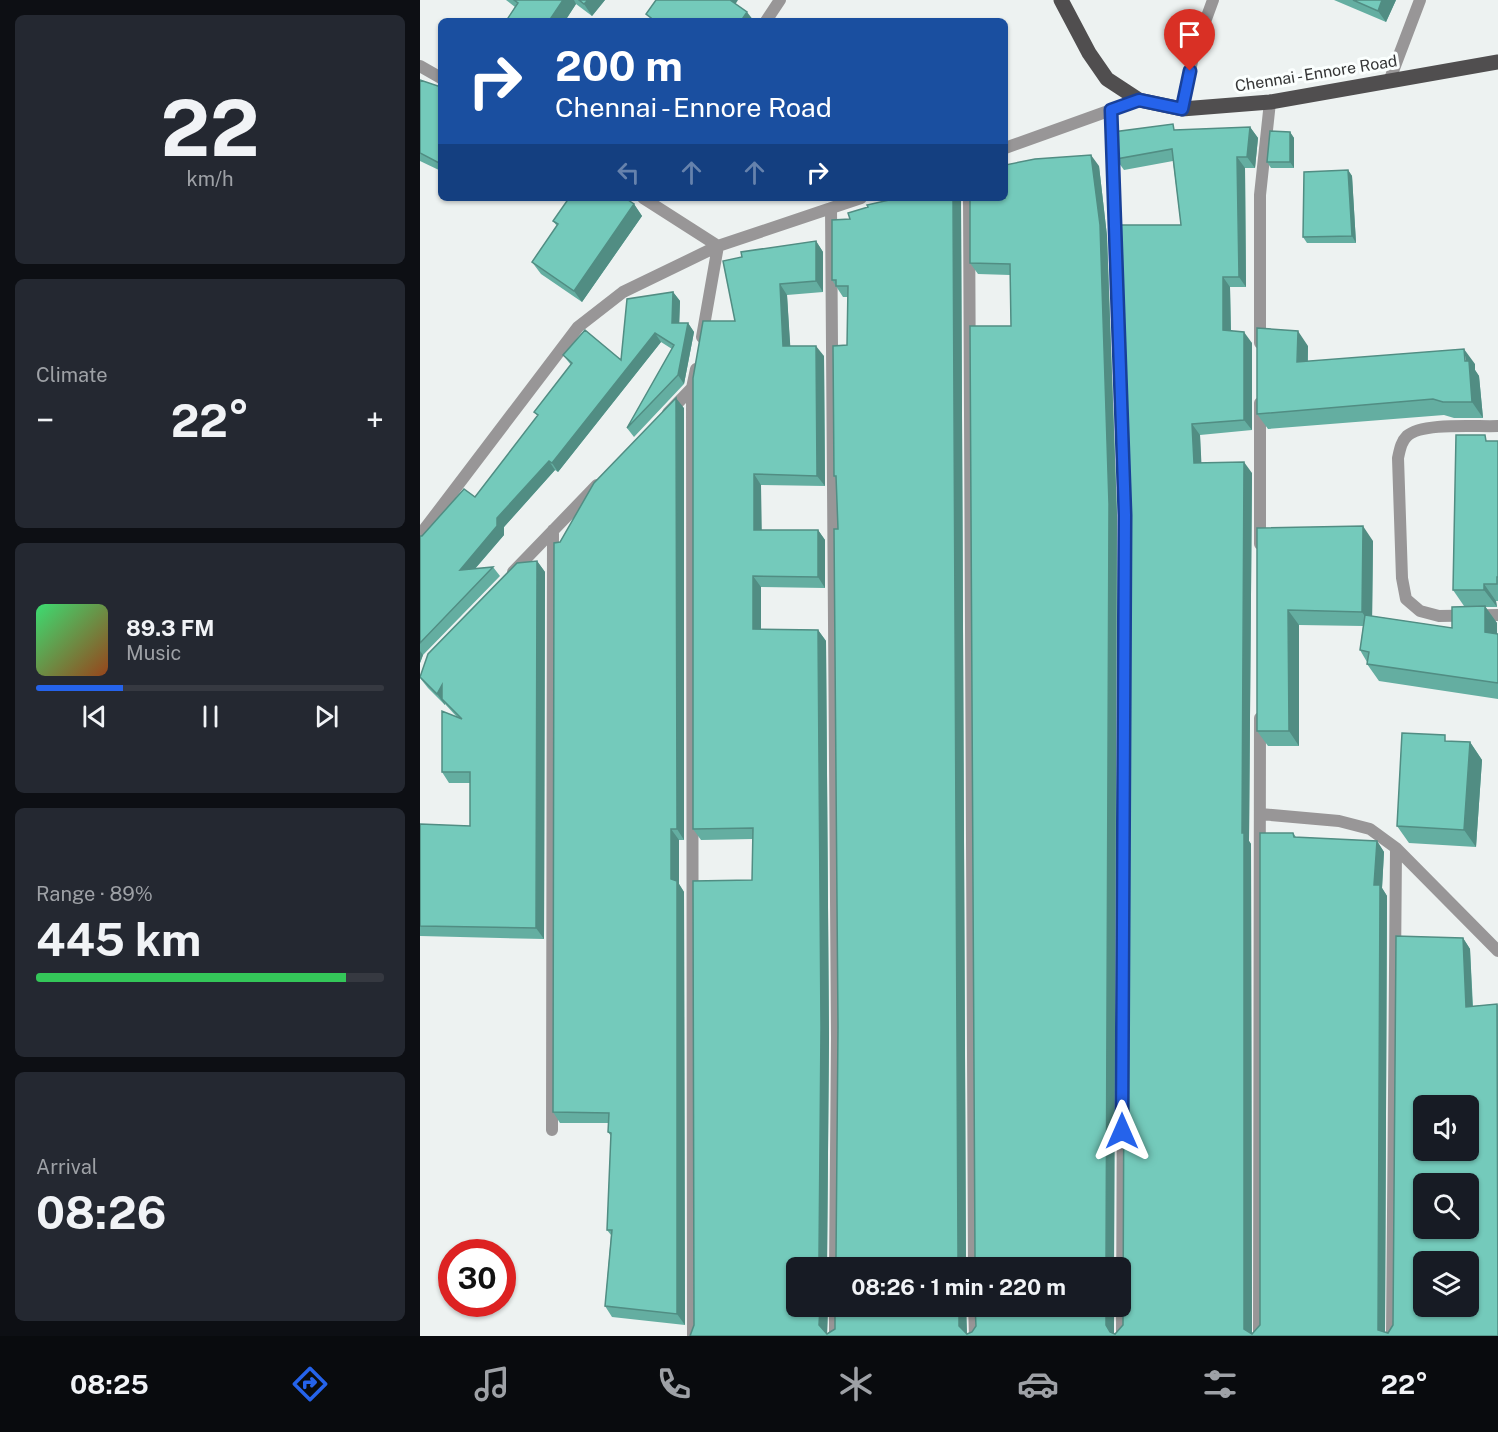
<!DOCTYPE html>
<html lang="en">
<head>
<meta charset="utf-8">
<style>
  :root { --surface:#171b24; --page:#242831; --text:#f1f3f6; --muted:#9ea1a6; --line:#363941; --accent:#2563eb }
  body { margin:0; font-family:"Public Sans",sans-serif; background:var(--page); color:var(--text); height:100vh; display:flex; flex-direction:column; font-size:22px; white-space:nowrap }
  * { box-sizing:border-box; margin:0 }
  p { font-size:20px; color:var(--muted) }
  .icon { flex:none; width:33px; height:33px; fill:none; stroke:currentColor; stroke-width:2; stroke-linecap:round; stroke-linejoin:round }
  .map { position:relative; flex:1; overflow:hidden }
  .drawer { display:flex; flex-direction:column; gap:15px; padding:15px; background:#0d0f14; width:420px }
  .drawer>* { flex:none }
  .banner { position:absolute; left:18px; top:18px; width:570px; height:183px; border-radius:9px; box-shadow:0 2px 4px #0004; background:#1a4fa0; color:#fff; overflow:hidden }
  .controls { position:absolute; left:993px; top:1095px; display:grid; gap:12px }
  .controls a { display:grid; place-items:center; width:66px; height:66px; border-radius:9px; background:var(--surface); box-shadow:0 2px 4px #0004; font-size:30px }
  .speed { position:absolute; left:18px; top:1239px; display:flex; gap:12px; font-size:30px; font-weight:700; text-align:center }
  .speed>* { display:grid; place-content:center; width:78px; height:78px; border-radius:50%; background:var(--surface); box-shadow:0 2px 4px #0004; line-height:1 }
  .speed .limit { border:9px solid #d22; background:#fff; color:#111 }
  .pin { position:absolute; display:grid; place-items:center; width:51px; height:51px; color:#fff; margin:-62px -26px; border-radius:50% 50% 50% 0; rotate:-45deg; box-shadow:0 0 6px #0007 }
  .pin .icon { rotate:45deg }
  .me { position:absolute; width:66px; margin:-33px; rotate:0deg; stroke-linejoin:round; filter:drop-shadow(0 0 4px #0008) }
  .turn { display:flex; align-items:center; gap:21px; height:126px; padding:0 18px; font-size:27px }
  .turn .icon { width:78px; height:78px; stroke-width:2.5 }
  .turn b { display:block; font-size:42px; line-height:51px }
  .lanes { display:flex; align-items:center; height:57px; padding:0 18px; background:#0003; justify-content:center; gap:30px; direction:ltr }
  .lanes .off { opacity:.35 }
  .big { font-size:45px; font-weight:700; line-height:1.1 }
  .drawer .widget { flex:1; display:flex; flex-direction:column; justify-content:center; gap:9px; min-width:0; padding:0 21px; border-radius:9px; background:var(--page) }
  .drawer .dial { align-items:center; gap:0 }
  .dial b { font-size:78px; line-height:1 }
  .song { display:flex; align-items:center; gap:18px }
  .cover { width:72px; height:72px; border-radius:9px; background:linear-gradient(135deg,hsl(140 70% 55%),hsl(20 70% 35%)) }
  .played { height:6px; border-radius:3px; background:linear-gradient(90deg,var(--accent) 25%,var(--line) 25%) }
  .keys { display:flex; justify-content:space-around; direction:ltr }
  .heat { display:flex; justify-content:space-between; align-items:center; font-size:33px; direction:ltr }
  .charge { height:9px; border-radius:4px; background:linear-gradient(90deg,#34c759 89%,var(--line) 0) }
  .trip { position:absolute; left:366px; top:1257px; width:345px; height:60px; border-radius:9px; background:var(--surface); box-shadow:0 2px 4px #0004; font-weight:700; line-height:60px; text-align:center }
  .tabs { display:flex; height:96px; justify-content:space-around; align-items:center; background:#090b0e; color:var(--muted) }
  .tabs .icon { width:42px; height:42px }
  .tabs .on { color:var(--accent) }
  .tabs b { font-size:27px; color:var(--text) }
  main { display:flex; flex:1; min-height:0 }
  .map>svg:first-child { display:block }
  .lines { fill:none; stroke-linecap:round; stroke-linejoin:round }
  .street { stroke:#989697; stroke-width:12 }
  .primary { stroke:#504e4f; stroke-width:15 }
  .wall { fill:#64aea1 }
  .shaded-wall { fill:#518d83 }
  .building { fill:#74cabb; stroke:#518d83; stroke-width:1.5; fill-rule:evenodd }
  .route-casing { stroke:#184099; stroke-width:15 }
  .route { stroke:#2563eb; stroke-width:10 }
  .labels { text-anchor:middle; stroke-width:6; stroke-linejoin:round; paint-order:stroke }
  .street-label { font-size:16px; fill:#353636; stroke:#fbfffe }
</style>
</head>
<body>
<main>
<section class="drawer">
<div class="widget dial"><b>22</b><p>km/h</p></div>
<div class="widget"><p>Climate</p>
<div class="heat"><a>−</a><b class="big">22°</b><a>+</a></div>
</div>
<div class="widget">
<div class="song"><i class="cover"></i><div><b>89.3 FM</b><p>Music</p></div></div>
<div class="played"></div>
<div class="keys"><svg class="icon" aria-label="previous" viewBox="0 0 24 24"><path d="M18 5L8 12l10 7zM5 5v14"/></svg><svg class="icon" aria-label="pause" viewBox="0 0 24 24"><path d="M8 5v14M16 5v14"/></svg><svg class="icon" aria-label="next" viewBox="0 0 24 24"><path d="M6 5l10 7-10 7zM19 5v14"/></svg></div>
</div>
<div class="widget"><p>Range · 89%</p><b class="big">445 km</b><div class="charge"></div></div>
<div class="widget"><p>Arrival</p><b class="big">08:26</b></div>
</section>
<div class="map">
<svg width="1078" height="1336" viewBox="0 0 1078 1336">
  <rect width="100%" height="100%" fill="#edf2f1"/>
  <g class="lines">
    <path class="street" d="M 346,21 L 360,0
      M 0,66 L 21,78
      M 970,79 L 1000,0
      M 762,109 L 774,52 L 793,0
      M 691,110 L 705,515 L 702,1336
      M 585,148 L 719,100
      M 223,198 L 298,246 L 282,337
      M 549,198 L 554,1268
      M 411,208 L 417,1038 L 415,1268
      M 840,343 L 840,195 L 850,102
      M 248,413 L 272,388
      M 1078,426 C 1057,427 1002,422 987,436 C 981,442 980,449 978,458 L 982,578 L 986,599 L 1000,611 L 1019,616 L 1078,615
      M 0,535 L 158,327 L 203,292 L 298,246 L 441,198
      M 840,544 L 840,403
      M 93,572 L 177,485
      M 840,814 L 919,821 L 950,829 L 976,848 L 1078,951
      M 132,1130 L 133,530
      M 554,1306 L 555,1336
      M 273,1336 L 272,388 L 276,369
      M 415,1336 L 415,1306
      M 839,1336 L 840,718
      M 972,1336 L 976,848"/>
    <path class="primary" d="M 641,0 L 669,53 L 687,79 L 719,100 L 762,109 L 850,102 L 1078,62"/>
  </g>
  <path class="wall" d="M 86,0 L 185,0 L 172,16 L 156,4 L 145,21 L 86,21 L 95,7 Z
    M 914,0 L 976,0 L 966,22 Z
    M 0,80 L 21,87 L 21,171 L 0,161 Z
    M 830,127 L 838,138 L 835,168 L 825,168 L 826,287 L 810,287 L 811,331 L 832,343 L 832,430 L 780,435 L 781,463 L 832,473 L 829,841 L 831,844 L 832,1333 L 840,1325 L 873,833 L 876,837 L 957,841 L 964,852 L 962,888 L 967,896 L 965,1332 L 968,1333 L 973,1325 L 1043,938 L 1050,949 L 1053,1006 L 1077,1004 L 1078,1005 L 1078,1336 L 270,1336 L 274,1325 L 332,880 L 333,839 L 281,840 L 273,829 L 315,321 L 396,241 L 403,252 L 403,292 L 367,295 L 370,346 L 404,356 L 405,486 L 341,485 L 341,530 L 398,530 L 405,540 L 405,588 L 341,587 L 341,629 L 398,630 L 406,641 L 409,1038 L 407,1265 L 408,1266 L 416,1257 L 418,1027 L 418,529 L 416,479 L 414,476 L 427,345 L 428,297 L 423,297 L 412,280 L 430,219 L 541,200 L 546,1265 L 547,1266 L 555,1257 L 591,326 L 590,275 L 558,274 L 550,263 L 679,166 L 687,236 L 697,515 L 694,1268 L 376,1268 L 376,1306 L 408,1306 L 407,1334 L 415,1329 L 415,1306 L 546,1306 L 547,1334 L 694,1306 L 694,1333 L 695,1334 L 703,1325 L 761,225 L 753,161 L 704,170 L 696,159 L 757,130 Z
    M 870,132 L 874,138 L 874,168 L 851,168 L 847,162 Z
    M 928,170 L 932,176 L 936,243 L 887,243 L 883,237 Z
    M 214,204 L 222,216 L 162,302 L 121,274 L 112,262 L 137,226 L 133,221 Z
    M 253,292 L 260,301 L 259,323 L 268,323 L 274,332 L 264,384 L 214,437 L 207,428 L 252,349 L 241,342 L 138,472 L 135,470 L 84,527 L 84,535 L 55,569 L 73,567 L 80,576 L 3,655 L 0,663 L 0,536 L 2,536 L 55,497 L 118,416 L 114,412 L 151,365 L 143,355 L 201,360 Z
    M 888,346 L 888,361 L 1055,364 L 1055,370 L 1059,376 L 1063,418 L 1034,418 L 1024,415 L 848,429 L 837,414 Z
    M 264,408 L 264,840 L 259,840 L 259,884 L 264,892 L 265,1325 L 192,1317 L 185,1306 L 191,1235 L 187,1230 L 191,1136 L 188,1132 L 188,1123 L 140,1123 L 133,1112 L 140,542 Z
    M 1069,441 L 1078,441 L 1078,601 L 1076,601 L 1077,607 L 1065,607 L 1077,623 L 1077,634 L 1078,634 L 1078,699 L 959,681 L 947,664 L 947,662 L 940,650 L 943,626 L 879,625 L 879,746 L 848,746 L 837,731 L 837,528 L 953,541 L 952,616 L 1032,628 L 1044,606 L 1033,590 Z
    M 117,561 L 125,572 L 124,939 L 0,936 L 0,824 L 50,826 L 50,783 L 29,783 L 22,772 L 36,716 L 25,704 L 25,705 L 8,688 L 0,678 Z
    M 1029,741 L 1050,742 L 1062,760 L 1056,847 L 989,843 L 977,826 Z"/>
  <path class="shaded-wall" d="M 143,0 L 154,0 L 156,4 L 145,21 L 129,21 Z
    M 168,0 L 185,0 L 172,16 L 164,4 Z
    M 307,0 L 318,0 L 313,8 Z
    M 962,0 L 976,0 L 966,22 L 958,11 Z
    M 327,12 L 334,21 L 321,21 Z
    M 830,127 L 838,138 L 835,168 L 827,157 Z
    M 870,132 L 874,138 L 874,168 L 870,162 Z
    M 671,155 L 679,166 L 687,236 L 697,515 L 694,1268 L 686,1268 Z
    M 817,157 L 825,168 L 826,287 L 819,277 Z
    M 928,170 L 932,176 L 936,243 L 932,236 Z
    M 533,198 L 540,198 L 541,200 L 546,1268 L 544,1268 L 538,1257 Z
    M 214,204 L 222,216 L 162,302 L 154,291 Z
    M 396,241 L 403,252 L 403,292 L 396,281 Z
    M 803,277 L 810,287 L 811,340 L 803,330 Z
    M 360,284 L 367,295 L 371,357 L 363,346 Z
    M 253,292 L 260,301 L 259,332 L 252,323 Z
    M 268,323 L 274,332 L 264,384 L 258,375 Z
    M 878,331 L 888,346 L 887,377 L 877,362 Z
    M 824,332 L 832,343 L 832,430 L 824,420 Z
    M 235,333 L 241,342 L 138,472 L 132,463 Z
    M 396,346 L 404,356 L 405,486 L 397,476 Z
    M 1044,349 L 1055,364 L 1055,370 L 1059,376 L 1063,418 L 1052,402 Z
    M 256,398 L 264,408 L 264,840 L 257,829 Z
    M 772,424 L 780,435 L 782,474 L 774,463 Z
    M 129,461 L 135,470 L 84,527 L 84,535 L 46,579 L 40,570 L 77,518 Z
    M 824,462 L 832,473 L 829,841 L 831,844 L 832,1336 L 824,1329 L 822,833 Z
    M 334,474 L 341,485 L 342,541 L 334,530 Z
    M 943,526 L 953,541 L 952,627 L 942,612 Z
    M 398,530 L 405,540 L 405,588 L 398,577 Z
    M 117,561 L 125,572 L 124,939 L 116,928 Z
    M 333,576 L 341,587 L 341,639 L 333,629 Z
    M 1064,584 L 1076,601 L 1077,607 L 1064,590 Z
    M 1065,606 L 1077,623 L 1077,649 L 1065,632 Z
    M 868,610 L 879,625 L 879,746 L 869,731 Z
    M 398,630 L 406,641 L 409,1038 L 407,1268 L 403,1264 L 399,1257 Z
    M 0,651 L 3,655 L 0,663 Z
    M 22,685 L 22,699 L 25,704 L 25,705 L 17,694 Z
    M 1050,742 L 1062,760 L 1056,847 L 1044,830 Z
    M 251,829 L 259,840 L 259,884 L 264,892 L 265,1325 L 257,1314 L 251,879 Z
    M 957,841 L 964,852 L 962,888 L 967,896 L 965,1336 L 958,1330 L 954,885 Z
    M 1043,938 L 1050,949 L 1053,1018 L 1046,1007 Z
    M 400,1306 L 408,1306 L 407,1336 L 399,1325 Z
    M 539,1306 L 546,1306 L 547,1336 L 539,1326 Z
    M 686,1306 L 694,1306 L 694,1336 L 693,1336 L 686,1325 Z"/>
  <path class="building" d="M 94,0 L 143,0 L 129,21 L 86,21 L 98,3 Z
    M 159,0 L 168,0 L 164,4 Z
    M 236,0 L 310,0 L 327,12 L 321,21 L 229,21 L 231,18 L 226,14 Z
    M 933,0 L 962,0 L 958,11 Z
    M 0,80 L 21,87 L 21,164 L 0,153 Z
    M 753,124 L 754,130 L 830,127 L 827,157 L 817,157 L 819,277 L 803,277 L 803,330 L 824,332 L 824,420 L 772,424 L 774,463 L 824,462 L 822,833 L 824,833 L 824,1329 L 832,1334 L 840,1325 L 840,833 L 873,833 L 874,837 L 957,841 L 954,885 L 960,885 L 958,1330 L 968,1333 L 973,1325 L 976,936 L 1043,938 L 1046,1007 L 1077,1004 L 1078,1336 L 270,1336 L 274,1325 L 273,881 L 332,880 L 333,828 L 273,829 L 273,378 L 283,321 L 315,321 L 303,261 L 322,257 L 321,252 L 396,241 L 396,281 L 360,284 L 363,346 L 396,346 L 397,476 L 334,474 L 334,530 L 398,530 L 398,577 L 333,576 L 333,629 L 398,630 L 401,1027 L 399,1257 L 403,1264 L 408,1266 L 416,1257 L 418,1027 L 414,529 L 418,529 L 416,476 L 414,476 L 413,346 L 427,345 L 428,286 L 416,286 L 416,280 L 412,280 L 412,220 L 430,219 L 428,213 L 448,207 L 447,205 L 478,198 L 533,198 L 538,1257 L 542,1264 L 547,1266 L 555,1257 L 550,326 L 591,326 L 590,264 L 550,263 L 550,198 L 585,198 L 585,165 L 615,159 L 671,155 L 680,225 L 689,504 L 686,1268 L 376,1268 L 376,1306 L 400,1306 L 399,1325 L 407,1334 L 415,1329 L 415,1306 L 539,1306 L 539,1326 L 547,1334 L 552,1332 L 556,1326 L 555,1306 L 686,1306 L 686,1325 L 690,1332 L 695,1334 L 703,1325 L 706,504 L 696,225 L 761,225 L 752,149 L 696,159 L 693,132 ZM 1004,1106 L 1048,1106 L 1048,1150 L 1004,1150 ZM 1004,1184 L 1048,1184 L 1048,1228 L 1004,1228 ZM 1004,1262 L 1048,1262 L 1048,1306 L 1004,1306 Z
    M 850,131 L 870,132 L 870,162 L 847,162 Z
    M 928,170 L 932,236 L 883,237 L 884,172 Z
    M 149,198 L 205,198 L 214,204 L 154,291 L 112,262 L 138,224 L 133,221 Z
    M 253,292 L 252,323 L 268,323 L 258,375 L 207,428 L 254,345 L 235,333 L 132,463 L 129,461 L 77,518 L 77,526 L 40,570 L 73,567 L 0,643 L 0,536 L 2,536 L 44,489 L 55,497 L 118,415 L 114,412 L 152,363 L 143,355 L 165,330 L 201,360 L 207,299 Z
    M 837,328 L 878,331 L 877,362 L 1044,349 L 1045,361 L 1049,361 L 1052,402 L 1023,402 L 1013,399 L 837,414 Z
    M 256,398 L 257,829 L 251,829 L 251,879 L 257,881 L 257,1314 L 185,1306 L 192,1230 L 187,1230 L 191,1133 L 188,1132 L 189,1113 L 133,1112 L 134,543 L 140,542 L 174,483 Z
    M 1036,435 L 1065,435 L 1066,441 L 1078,441 L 1078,577 L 1077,577 L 1077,584 L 1064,584 L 1064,590 L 1033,590 Z
    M 943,526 L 942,612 L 868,610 L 869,731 L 837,731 L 837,528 Z
    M 117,561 L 116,928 L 0,926 L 0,824 L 50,826 L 50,772 L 22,772 L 22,711 L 42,719 L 22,699 L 22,685 L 17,694 L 0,677 L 8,654 L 97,563 Z
    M 1065,606 L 1065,632 L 1078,634 L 1078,683 L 947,664 L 949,652 L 940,650 L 945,615 L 1032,628 L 1032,607 Z
    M 982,733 L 1025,735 L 1025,741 L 1050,742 L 1044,830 L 977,826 Z"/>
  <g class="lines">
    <defs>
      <path id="route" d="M 702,1131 L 705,515 L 691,110 L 719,100 L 762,109 L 770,71"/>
    </defs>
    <use href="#route" class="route-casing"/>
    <use href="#route" class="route"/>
  </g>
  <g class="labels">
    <g class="street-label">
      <text transform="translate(896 73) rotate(-9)" y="6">Chennai - Ennore Road</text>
    </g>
  </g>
</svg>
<div class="controls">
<a><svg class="icon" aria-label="sound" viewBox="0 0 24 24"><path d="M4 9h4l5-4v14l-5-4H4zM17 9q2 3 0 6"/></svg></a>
<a><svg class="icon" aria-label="search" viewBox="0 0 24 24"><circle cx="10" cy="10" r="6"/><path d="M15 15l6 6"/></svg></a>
<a><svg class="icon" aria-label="layers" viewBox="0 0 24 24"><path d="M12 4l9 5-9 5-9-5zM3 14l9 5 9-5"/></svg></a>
</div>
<div class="speed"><div class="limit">30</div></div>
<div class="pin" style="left:770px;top:71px;background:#d93025"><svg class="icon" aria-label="arrive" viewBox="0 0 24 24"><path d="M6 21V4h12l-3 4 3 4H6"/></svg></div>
<svg class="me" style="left:702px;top:1131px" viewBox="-20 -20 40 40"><path d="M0-17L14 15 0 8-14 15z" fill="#2563eb" stroke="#fff" stroke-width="4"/></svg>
<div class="trip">08:26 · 1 min · 220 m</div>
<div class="banner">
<div class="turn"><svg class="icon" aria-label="right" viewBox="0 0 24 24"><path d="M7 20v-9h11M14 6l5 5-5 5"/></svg><div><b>200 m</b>Chennai - Ennore Road</div></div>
<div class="lanes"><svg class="icon off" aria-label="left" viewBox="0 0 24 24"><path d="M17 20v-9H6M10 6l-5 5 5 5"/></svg><svg class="icon off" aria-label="ahead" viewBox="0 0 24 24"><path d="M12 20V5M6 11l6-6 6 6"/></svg><svg class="icon off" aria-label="ahead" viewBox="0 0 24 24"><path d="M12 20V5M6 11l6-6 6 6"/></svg><svg class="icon" aria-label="right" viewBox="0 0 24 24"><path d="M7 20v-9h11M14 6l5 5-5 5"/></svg></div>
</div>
</div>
</main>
<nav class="tabs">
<b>08:25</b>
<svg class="icon on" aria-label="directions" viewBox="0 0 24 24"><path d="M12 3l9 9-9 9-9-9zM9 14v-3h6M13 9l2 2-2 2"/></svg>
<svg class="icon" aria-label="music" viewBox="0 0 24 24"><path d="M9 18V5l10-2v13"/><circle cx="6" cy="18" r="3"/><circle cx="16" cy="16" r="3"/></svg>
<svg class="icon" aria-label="phone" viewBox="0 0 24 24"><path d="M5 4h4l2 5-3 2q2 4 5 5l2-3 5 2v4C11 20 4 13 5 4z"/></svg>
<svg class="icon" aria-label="climate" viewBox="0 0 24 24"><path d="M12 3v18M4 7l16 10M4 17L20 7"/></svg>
<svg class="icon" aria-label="car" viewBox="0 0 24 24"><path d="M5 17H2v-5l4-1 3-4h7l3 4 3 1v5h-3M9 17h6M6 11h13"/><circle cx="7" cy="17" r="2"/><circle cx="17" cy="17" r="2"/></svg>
<svg class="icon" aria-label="filters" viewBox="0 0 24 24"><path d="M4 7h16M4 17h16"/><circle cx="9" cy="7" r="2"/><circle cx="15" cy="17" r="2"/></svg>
<b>22°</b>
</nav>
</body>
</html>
